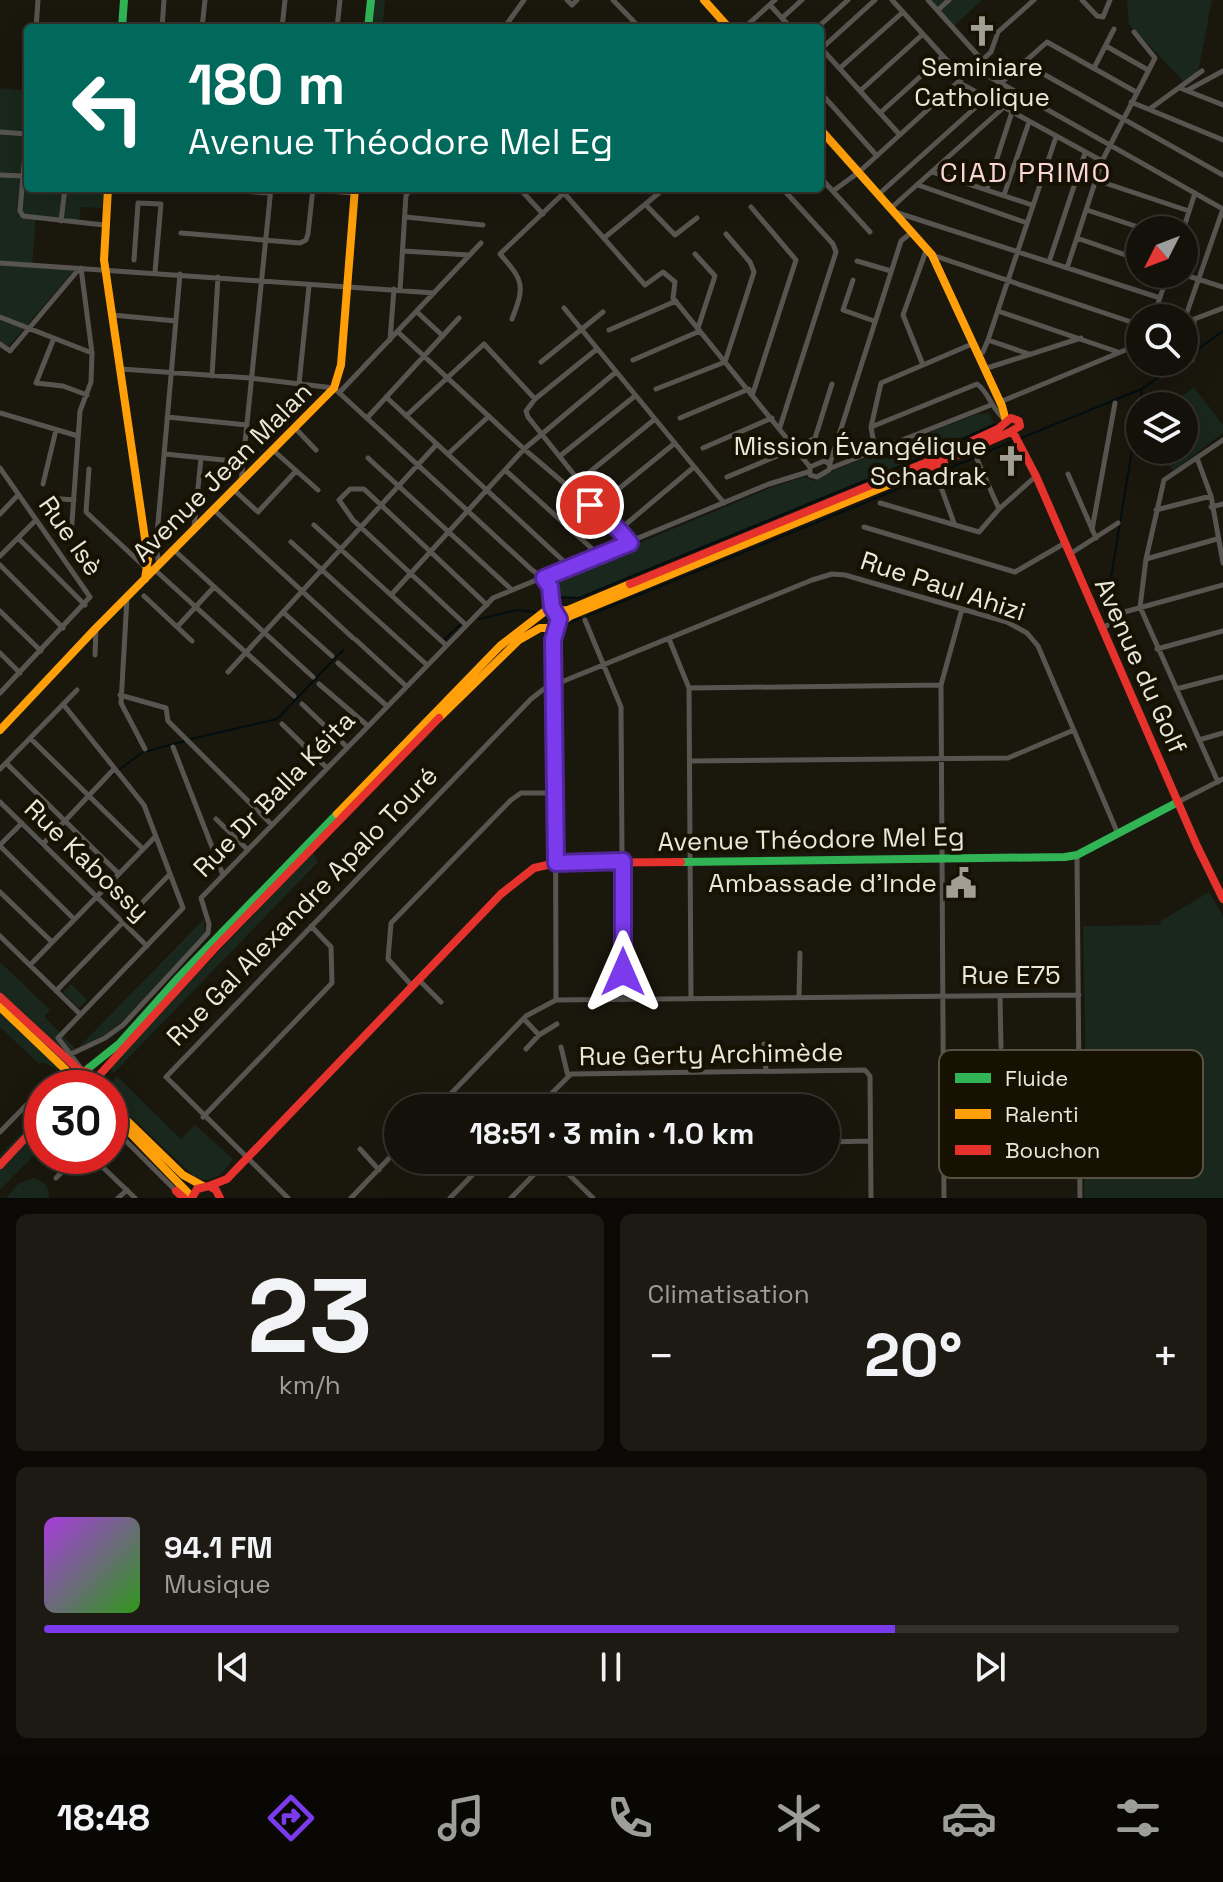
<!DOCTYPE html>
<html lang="fr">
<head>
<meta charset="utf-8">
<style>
  :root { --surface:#14110a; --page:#1d1a13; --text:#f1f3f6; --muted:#9d9d9c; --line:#33312b; --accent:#7c3aed }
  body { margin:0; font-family:"Space Grotesk",sans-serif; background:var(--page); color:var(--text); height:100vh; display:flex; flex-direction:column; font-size:30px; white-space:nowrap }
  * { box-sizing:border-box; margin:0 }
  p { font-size:26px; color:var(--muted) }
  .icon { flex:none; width:44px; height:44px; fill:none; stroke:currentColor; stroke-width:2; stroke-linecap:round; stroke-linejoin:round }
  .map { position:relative; height:1198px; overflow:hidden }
  .sheet { display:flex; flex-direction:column; gap:16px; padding:16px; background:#0b0906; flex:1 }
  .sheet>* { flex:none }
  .banner { position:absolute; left:24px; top:24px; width:800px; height:168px; border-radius:8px; box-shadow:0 8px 32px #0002,0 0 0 2px var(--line); background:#00695c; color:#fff; overflow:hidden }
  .needle { width:52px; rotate:228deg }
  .fabs { position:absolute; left:1126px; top:216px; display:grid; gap:16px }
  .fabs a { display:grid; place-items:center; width:72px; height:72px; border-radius:50%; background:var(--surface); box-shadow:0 8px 32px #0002,0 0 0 2px var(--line); font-size:40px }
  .speed { position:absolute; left:24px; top:1070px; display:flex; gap:16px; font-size:40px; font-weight:700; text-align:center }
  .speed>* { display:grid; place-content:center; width:104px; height:104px; border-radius:50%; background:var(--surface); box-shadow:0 8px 32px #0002,0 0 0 2px var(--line); line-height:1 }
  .speed .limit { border:12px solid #d22; background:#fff; color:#111 }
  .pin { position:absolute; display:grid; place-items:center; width:68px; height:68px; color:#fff; margin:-34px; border:4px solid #fff; border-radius:50%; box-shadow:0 2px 8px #0007 }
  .me { position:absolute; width:88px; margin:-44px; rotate:0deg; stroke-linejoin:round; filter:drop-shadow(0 0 6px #0008) }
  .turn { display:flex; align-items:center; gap:28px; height:168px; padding:0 32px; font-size:36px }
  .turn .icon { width:104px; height:104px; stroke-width:2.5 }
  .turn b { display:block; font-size:56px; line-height:68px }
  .big { font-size:60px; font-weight:700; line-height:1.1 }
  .sheet .widget { flex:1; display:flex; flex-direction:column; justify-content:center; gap:12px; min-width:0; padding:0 28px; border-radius:12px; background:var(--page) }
  .sheet .dial { align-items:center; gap:0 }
  .dial b { font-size:104px; line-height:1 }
  .song { display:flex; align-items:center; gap:24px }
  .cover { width:96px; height:96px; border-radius:12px; background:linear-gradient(135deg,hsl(280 70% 55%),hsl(110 70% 35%)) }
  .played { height:8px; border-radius:4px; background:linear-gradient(90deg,var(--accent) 75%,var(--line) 75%) }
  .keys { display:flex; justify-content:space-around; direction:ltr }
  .heat { display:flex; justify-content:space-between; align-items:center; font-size:44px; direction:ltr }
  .sheet .tiles { flex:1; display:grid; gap:16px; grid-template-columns:1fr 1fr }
  .widget:last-child { grid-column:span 2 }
  .trip { position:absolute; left:384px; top:1094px; width:456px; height:80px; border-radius:40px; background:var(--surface); box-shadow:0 8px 32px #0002,0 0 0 2px var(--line); font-weight:700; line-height:80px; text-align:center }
  .tabs { display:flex; height:128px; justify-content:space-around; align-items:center; background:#080704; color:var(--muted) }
  .tabs .icon { width:56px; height:56px }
  .tabs .active { color:var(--accent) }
  .tabs b { font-size:36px; color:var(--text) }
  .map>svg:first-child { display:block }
  .green { fill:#1a271c }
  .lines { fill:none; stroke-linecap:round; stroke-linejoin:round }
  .stream { stroke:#020e10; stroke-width:2 }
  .street { stroke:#585551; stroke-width:5 }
  .fast { stroke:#30b455; stroke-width:8 }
  .slow { stroke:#ff9f0a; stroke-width:8 }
  .jam { stroke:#e5322d; stroke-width:8 }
  .route-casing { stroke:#51269a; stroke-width:20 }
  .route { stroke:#7c3aed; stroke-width:14 }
  .labels { text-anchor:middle; stroke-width:8; stroke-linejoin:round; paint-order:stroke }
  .poi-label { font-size:26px; fill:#eae7db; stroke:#171102; text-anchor:end }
  .street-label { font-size:26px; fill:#eae7db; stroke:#171102 }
  .neighbourhood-label { font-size:28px; letter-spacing:2px; fill:#f9d6dc; stroke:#171102 }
  .key { fill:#171102; stroke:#565143; stroke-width:2 }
  .key-label { font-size:22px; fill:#eae7db }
</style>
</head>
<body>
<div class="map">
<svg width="1223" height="1198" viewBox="0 0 1223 1198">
  <rect width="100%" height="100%" fill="#1a170d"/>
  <path class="green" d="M 374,0 L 385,0 L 383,23 L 371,23 Z
    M 931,0 L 982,0 L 954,26 Z
    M 1127,0 L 1212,0 L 1198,72 L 1184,82 L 1129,24 Z
    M 0,88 L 28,91 L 28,188 L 104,188 L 102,208 L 81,207 L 79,221 L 36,218 L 32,265 L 77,267 L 9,346 L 0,343 Z
    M 1194,387 L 1223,425 L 1223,433 L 1173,471 L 1157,450 L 1184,450 L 1184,406 L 1169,406 Z
    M 989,413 L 994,423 L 917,458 L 574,599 L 554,595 L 550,578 L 589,562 L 593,567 L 598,566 L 632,553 L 630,547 L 772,487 L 805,477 L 815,481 L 835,470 L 974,415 Z
    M 313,853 L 318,862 L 114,1073 L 108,1067 Z
    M 1209,892 L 1223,916 L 1223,1198 L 1084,1198 L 1086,1084 L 1083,926 L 1161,925 L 1159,922 Z
    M 204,919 L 205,933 L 123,1021 L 106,1034 L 79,1047 Z
    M 0,962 L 50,1010 L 44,1016 L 75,1048 L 57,1070 L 45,1063 L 38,1063 L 0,1027 Z
    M 71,984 L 87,1000 L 79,1008 L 63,992 Z
    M 117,1076 L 181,1139 L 195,1125 L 233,1159 C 223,1174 213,1185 195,1177 L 110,1097 L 110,1088 L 106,1088 Z
    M 42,1112 L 42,1147 L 0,1190 L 0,1155 Z
    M 32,1178 C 43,1180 50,1186 49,1198 L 6,1198 L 19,1183 Z"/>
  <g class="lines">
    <path class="stream" d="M 1184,359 L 1223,331
      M 1021,438 L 1142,389 L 1179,362
      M 987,452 L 1013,441
      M 554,597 L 579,598 L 923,457 L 994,425
      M 1105,614 L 1142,389
      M 587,616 L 979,456
      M 546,618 L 554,620
      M 479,619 L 517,610 L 535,612
      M 569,623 L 581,618
      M 444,640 L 463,622
      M 191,739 L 277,719 L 343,650
      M 112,775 L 143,752 L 185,741
      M 20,828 L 22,827 L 42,847
      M 3,845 L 13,836"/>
    <path class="street" d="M 567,0 L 572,5 L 577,0
      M 613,0 L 640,28
      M 892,0 L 963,78
      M 928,0 L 982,60
      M 1082,0 L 1097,16 L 1103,17 L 1110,0
      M 770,5 L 791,28
      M 938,10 L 949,0
      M 782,18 L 802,0
      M 202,26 L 225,28
      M 36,28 L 38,0
      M 162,28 L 164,0
      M 202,28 L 205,0
      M 282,28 L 285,0
      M 337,28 L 340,0
      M 504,28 L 524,0
      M 584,28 L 585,28
      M 744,28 L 775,0
      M 817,28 L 848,0
      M 1106,46 L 1148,70
      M 821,48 L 900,135
      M 821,49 L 875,0
      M 1024,63 L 1223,175
      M 840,68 L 903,12
      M 974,68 L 1223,209
      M 1094,68 L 1114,29
      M 958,82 L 1102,161
      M 1000,84 L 1047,42 L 1136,92
      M 1180,88 L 1223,105
      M 1188,90 L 1223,71
      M 860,91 L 923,34
      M 820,92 L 877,156
      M 1131,102 L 1223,140
      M 1151,108 L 1202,71
      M 880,113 L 943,56
      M 28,119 L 20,211 L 23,216 L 104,225
      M 0,132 L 27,134
      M 932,172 L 1032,205
      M 0,175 L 23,176
      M 820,177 L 870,232
      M 1096,180 L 1189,211
      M 918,185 L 1027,223
      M 193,188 L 270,193
      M 452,188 L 466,189
      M 519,188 L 543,214
      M 987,189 L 1012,112
      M 313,190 L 354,193
      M 833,191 L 859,172 L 991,52 L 998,32 L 1034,0
      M 564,193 L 645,285 L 663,272 L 675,282 L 673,298 L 810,467
      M 879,194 L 986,98
      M 1004,195 L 1029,122
      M 646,205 L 675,235 L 697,218
      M 751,207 L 796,260 L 753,393
      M 891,208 L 1003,108
      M 1087,210 L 1147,230
      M 895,212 L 1160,298
      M 406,217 L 483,225
      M 61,221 L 65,188
      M 1183,230 L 1195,193
      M 181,233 L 300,243 L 306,240 L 308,234 L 313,188
      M 604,238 L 665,188
      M 1077,238 L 1140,260
      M 403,251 L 469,255
      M 695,254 L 715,276 L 698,328
      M 932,255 L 1140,325
      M 134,260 L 138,203 L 161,204 L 155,272
      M 857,261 L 891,271
      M 1049,262 L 1085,153
      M 0,263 L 434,293
      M 1067,268 L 1102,161 L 1155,58 L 1134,32
      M 1182,274 L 1223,287
      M 853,280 L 843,310 L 874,321
      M 400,290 L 406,195 L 412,188
      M 564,308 L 724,503
      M 998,311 L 1118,352
      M 417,312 L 443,336
      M 112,315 L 176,321
      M 0,317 L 92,353
      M 1153,318 L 1168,274
      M 512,319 C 525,286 524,281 500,254 L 569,188
      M 1184,321 L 1223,209
      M 1184,323 L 1223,308
      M 609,330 L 676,301
      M 398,332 L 524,449 L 619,530 L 694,467
      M 54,338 L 36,383 L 63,386 L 87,395
      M 390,340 L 394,289
      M 988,340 L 1029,354
      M 0,344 L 10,351 L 79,269
      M 597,349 L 535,399 L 526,411 L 528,417 L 612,522
      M 1184,350 L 1194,332 L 1194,319
      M 1184,350 L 1192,360
      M 978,355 L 983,352 L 988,340 L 1056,137
      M 633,360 L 700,331
      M 541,362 L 603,312
      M 923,365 L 903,315 L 927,248
      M 121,369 L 250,378 L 334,388 L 532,570 L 548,581 L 553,609
      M 984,369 L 1081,338
      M 212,376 L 218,277
      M 299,384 L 309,286
      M 656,389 L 725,362 L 754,272 L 750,262 L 726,234
      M 339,393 L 481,243
      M 386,397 L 570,567
      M 1000,402 L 1140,344
      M 0,413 L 78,436
      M 406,416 L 484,344 L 535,399
      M 167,417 L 247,425
      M 367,418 L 459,318
      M 680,418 L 749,389
      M 780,427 L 836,252 L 833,244 L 782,188
      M 871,427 L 977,384 C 989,392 992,411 1006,420
      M 295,428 L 316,450
      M 703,448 L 772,418
      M 875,450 L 871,427 L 881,383 L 972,344
      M 274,451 L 318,490
      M 165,454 L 243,462
      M 448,454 L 489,416
      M 560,456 L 635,396
      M 368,458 L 512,590
      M 1197,458 L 1211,496 L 1223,563
      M 977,459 L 999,509
      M 824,461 L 830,464 L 829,470 L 817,477 L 810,475 L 810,467 Z
      M 830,463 L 901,241 L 912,232
      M 0,468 L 90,597 L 0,693
      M 831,468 L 991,405
      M 89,469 L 86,512 L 147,569
      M 505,470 L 599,555
      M 1068,474 L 1096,538
      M 727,477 L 796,448 L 815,438 L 832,384
      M 938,479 L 954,523
      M 241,482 L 271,188
      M 43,484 L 56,430
      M 570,488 L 655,419
      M 234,490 L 258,512 L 296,471
      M 50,498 L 74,500
      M 880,503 L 979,532 L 999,509 L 1036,476
      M 599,505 L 675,443
      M 1211,507 L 1223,504
      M 214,510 L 353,638
      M 1156,510 L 1211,496
      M 0,514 L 18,495
      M 314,525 L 446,645
      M 864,527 L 1015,572 L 1065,543
      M 194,528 L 201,458
      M 1092,530 L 1115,403
      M 71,536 L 80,411 L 91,382 L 92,353 L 81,268
      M 18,538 L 85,605
      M 291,542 L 427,665
      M 174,550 L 313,677
      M 1070,554 L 1118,523
      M 0,556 L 36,520
      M 1146,559 L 1217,539
      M 0,565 L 63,628
      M 159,565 L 156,546 L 180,274
      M 155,570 L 294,696
      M 391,595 L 524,449 L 616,372
      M 144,596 L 177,627 L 214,587
      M 127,598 L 121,703 L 145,749
      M 0,611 L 41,651
      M 284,613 L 332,656
      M 585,620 L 621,707 L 623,1000
      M 466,625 L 353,520 L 339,500 L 350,489 L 364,489 L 487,605
      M 177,627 L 192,641
      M 1102,628 L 1112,623 L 1117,614 L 1223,585
      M 555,629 L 556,1000
      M 669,639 L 689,688 L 691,999
      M 356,640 L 406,686
      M 1157,649 L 1223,631
      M 0,653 L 20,673
      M 95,655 L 96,628
      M 338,663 L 387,706
      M 228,672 L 437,444
      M 319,684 L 368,726
      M 689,688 L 941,685
      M 1176,689 L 1223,677
      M 120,695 L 166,708 L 168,721 L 272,825
      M 63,704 L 144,805 L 183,908 L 58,1038 L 83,1071
      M 302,704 L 347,747
      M 282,724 L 327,768
      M 30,738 L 143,849
      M 1199,740 L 1223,733
      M 173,747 L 223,875
      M 690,761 L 1008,758 L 1074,730
      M 6,763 L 119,874
      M 0,769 L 77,690
      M 1218,782 L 1140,607 L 1146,559 L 1164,480 L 1223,440
      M 0,802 L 147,946
      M 1178,802 L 1223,779
      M 216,819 L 248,850
      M 43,844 L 114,769
      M 0,845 L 22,823
      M 0,846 L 74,919
      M 1077,855 L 1080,1198
      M 0,892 L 52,942
      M 0,936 L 80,1014
      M 30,965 L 155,837
      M 419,980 L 441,1002
      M 413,987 L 388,959 L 391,923 L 511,800 L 521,793 L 555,793
      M 56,991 L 169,875
      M 1000,996 L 1001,1047
      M 799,998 L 800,953
      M 524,1019 L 539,1035
      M 764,1044 L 766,1071
      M 561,1047 L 568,1076
      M 526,1049 L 539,1035 L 557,1024
      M 71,1054 L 105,1038 L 123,1025 L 208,933 L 209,924 L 201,898 L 493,598 L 769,484 L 808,472
      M 943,1078 L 978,1077 L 981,1066
      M 43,1088 L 57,1074 L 69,1082
      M 437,1108 L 526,1016 L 556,1000 L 1079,995
      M 537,1108 L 571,1074 L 865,1070 L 870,1076 L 871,1198
      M 203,1117 L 332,983 L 331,947 L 311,926
      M 110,1125 L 176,1191
      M 0,1132 L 42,1089
      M 826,1142 L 871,1141
      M 360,1149 L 379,1170
      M 91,1156 L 135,1198
      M 554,1160 L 593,1198
      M 56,1178 L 78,1156
      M 118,1198 L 127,1190
      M 288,1198 L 166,1077 L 531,699 L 544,689 L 812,580 L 832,574 L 845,575 L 1007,622 L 1027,633 L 1038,646 L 1118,834
      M 351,1198 L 398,1149
      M 450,1198 L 487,1160
      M 511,1198 L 548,1160
      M 944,1198 L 941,685 L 962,609"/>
    <path class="fast" d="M 122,28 L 124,0
      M 368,28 L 371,0
      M 681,862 L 1065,857 L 1077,855 L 1178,802
      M 85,1071 L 120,1043 L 179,977 L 337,814"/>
    <path class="slow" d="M 704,0 L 729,28
      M 820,129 L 932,255 L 1002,406 L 1006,421
      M 108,188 L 104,260 L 148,559 L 145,579
      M 439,718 L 519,640 L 540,628 L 554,628 L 570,616 L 910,476
      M 0,730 L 96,628 L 334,388 L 341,365 L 355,188
      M 337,814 L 500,646 L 544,612 L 568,610 L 630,584
      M 0,1007 L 66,1070 L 69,1079
      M 110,1104 L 183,1175 L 203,1186
      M 110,1112 L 192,1197"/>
    <path class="jam" d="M 1013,432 L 1036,476 L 1197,846 L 1223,899
      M 630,584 L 925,463 L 998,429 L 1011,418 L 1019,421 L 1020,426 L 1010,432 L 910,476
      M 0,997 L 80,1071
      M 94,1081 L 214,949 L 439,718
      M 73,1088 L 71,1078 L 76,1072 L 85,1071 L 91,1074
      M 0,1165 L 42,1120
      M 209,1186 L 227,1179 L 501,894 L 534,868 L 556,863 L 681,862
      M 176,1191 L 184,1198
      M 192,1198 L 197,1189 L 209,1186 L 216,1190 L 220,1198"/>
  </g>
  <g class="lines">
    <defs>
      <path id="route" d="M 590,505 L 619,530 L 630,543 L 544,578 L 550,587 L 552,607 L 559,619 L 553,640 L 556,863 L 623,861 L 623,972"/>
    </defs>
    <use href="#route" class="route-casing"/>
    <use href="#route" class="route"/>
  </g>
  <defs>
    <symbol id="church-bare" viewBox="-9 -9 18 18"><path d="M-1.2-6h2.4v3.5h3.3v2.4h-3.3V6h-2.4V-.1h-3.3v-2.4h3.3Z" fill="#a19e93" stroke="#171102" stroke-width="2.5" paint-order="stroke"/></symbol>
    <symbol id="civic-bare" viewBox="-9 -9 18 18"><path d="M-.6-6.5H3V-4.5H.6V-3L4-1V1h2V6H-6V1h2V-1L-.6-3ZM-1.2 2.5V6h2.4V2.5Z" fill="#a19e93" stroke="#171102" stroke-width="2.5" paint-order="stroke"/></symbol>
  </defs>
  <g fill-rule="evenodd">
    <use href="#church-bare" x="960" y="9" width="44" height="44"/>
    <use href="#church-bare" x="989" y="439" width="44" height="44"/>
    <use href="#civic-bare" x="939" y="861" width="44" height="44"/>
  </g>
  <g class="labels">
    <g class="poi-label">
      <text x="982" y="76" text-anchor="middle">Seminiare<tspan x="982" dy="30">Catholique</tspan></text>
      <text x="987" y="455">Mission Évangélique<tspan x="987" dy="30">Schadrak</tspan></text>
      <text x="937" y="892">Ambassade d’Inde</text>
    </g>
    <g class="street-label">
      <text transform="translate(222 472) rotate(-45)" y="9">Avenue Jean Malan</text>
      <text transform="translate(71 536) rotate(55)" y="9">Rue Isè</text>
      <text transform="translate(943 586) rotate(18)" y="9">Rue Paul Ahizi</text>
      <text transform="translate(1141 666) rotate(66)" y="9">Avenue du Golf</text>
      <text transform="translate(274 794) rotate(-46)" y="9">Rue Dr Balla Kéita</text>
      <text transform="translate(811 839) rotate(-1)" y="9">Avenue Théodore Mel Eg</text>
      <text transform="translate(87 860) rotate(44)" y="9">Rue Kabossy</text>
      <text transform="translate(302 906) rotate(-46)" y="9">Rue Gal Alexandre Apalo Touré</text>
      <text x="1011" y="984">Rue E75</text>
      <text transform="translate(711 1054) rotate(-1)" y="9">Rue Gerty Archimède</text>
    </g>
    <g class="neighbourhood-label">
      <text x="1026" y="182">CIAD PRIMO</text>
    </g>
  </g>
  <rect x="939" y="1050" width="264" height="128" rx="12" class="key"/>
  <rect x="955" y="1073" width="36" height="10" fill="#30b455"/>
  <rect x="955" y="1109" width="36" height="10" fill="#ff9f0a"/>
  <rect x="955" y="1145" width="36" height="10" fill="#e5322d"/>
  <g class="key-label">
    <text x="1005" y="1086">Fluide</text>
    <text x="1005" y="1122">Ralenti</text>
    <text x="1005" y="1158">Bouchon</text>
  </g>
</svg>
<div class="fabs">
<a><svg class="needle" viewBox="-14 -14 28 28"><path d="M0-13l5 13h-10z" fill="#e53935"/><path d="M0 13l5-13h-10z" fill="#9d9d9c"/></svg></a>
<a><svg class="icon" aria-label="search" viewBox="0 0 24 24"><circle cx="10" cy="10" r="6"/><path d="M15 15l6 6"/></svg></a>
<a><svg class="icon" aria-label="layers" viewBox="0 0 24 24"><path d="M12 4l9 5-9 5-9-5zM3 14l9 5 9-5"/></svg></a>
</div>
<div class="speed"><div class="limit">30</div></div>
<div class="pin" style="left:590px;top:505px;background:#d93025"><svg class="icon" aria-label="arrive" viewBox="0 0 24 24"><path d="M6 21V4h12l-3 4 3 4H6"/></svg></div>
<svg class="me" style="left:623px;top:972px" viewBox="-20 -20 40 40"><path d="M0-17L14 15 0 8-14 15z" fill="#7c3aed" stroke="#fff" stroke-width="4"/></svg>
<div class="trip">18:51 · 3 min · 1.0 km</div>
<div class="banner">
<div class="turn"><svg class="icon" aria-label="left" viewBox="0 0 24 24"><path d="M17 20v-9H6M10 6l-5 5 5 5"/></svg><div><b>180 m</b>Avenue Théodore Mel Eg</div></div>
</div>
</div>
<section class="sheet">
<div class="tiles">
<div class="widget dial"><b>23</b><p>km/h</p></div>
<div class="widget"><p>Climatisation</p>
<div class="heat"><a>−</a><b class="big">20°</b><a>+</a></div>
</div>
<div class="widget">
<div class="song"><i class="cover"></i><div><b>94.1 FM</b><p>Musique</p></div></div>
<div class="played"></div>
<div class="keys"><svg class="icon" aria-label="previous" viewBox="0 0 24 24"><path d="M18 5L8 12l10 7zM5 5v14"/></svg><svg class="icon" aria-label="pause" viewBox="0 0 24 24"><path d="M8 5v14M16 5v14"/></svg><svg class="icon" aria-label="next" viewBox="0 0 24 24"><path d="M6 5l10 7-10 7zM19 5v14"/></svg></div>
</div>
</div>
</section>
<nav class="tabs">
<b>18:48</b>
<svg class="icon active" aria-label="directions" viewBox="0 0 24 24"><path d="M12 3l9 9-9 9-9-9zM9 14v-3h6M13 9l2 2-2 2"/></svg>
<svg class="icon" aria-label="music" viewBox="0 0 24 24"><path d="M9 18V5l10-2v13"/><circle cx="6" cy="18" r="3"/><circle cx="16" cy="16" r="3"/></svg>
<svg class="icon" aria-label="phone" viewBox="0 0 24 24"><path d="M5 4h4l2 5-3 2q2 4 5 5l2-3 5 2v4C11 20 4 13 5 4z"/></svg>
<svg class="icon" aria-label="climate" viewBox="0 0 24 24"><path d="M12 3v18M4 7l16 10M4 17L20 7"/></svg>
<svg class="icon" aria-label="car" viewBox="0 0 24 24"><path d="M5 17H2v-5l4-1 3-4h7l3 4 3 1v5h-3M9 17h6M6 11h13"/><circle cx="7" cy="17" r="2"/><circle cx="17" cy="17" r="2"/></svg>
<svg class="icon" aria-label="filters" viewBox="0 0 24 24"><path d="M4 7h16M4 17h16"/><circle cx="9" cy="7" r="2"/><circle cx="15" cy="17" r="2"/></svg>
</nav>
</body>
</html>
